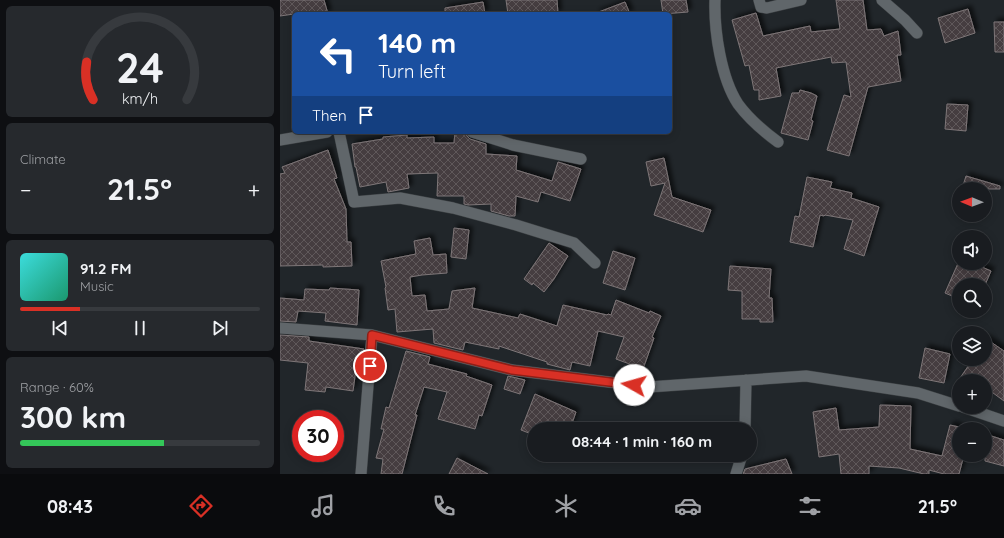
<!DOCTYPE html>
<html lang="en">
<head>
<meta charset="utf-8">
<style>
  :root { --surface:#191c20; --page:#26292d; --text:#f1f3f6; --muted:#9fa1a5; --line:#373a3e; --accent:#d93025 }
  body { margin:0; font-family:Quicksand,sans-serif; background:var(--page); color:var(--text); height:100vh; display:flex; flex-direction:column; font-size:15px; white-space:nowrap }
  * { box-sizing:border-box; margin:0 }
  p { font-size:13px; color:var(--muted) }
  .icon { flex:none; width:22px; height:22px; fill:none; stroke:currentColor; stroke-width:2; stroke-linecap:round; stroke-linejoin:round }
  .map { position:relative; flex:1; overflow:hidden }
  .drawer { display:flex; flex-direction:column; gap:6px; padding:6px; background:#0e0f12; width:280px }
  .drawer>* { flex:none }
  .top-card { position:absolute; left:12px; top:12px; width:380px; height:122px; border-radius:6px; box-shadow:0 2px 10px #0003,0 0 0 1px var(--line); background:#1a4fa0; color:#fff; overflow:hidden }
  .needle { width:26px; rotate:271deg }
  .buttons { position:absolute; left:672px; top:182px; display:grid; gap:8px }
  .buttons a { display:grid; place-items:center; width:40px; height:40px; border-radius:50%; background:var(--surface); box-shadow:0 2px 10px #0003,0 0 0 1px var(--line); font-size:20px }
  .speed { position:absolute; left:12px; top:410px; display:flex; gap:8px; font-size:20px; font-weight:700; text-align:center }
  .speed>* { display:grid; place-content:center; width:52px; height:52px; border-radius:50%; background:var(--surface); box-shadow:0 2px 10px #0003,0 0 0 1px var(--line); line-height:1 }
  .speed .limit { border:6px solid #d22; background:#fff; color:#111 }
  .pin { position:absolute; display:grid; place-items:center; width:34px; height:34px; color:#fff; margin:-17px; border:2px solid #fff; border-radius:50%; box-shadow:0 1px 4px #0007 }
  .me { position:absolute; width:44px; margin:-22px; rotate:277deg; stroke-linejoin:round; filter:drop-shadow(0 0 3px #0008) }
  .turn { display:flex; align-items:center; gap:14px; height:84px; padding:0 20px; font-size:18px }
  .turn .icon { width:52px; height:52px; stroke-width:2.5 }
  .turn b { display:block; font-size:28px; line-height:34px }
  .then { display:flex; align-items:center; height:38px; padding:0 20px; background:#0003; gap:8px; font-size:15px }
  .big { font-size:30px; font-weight:700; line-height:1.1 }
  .drawer .widget { flex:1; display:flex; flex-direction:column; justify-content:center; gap:6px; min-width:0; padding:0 14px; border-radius:6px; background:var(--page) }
  .drawer .dial { align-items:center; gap:0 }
  .dial svg { height:104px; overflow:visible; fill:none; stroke:var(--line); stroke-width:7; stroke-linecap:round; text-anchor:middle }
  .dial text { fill:var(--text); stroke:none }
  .song { display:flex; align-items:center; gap:12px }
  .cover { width:48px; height:48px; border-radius:6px; background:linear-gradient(135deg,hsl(180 70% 55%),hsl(160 70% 35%)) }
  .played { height:4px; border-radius:2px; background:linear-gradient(90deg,var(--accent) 25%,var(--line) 25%) }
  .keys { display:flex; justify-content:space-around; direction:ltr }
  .heat { display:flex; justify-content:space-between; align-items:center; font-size:22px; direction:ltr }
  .charge { height:6px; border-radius:3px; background:linear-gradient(90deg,#34c759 60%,var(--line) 0) }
  .trip { position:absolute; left:247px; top:422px; width:230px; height:40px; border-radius:20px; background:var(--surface); box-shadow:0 2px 10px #0003,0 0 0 1px var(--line); font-weight:700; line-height:40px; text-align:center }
  .dock { display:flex; height:64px; justify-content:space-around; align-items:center; background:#0a0b0d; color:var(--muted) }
  .dock .icon { width:28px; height:28px }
  .dock .current { color:var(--accent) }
  .dock b { font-size:18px; color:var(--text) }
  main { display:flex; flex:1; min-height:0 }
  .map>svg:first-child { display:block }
  .building { fill:url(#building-cross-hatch); stroke:#7e7678; filter:url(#shadow) }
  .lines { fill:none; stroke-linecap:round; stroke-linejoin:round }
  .minor-casing { stroke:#3c4043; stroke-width:12 }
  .minor { stroke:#60666a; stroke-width:11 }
  .route-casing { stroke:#8d1f18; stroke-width:10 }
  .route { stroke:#d93025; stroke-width:7 }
</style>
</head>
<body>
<main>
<section class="drawer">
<div class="widget dial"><svg viewBox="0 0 100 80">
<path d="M14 69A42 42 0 1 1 86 69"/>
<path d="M14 69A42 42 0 0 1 9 40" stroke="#d93025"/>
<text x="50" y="56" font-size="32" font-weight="700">24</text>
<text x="50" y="72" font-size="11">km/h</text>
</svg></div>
<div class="widget"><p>Climate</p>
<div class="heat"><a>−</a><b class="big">21.5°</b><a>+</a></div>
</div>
<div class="widget">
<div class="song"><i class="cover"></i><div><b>91.2 FM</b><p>Music</p></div></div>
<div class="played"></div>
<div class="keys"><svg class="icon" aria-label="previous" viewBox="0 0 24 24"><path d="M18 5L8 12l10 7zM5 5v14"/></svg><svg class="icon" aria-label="pause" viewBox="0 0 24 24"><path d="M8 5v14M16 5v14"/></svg><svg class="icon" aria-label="next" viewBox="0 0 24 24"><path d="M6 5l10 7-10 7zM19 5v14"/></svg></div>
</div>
<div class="widget"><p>Range · 60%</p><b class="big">300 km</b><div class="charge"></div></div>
</section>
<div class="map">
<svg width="724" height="474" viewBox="0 0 724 474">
  <defs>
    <pattern id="building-cross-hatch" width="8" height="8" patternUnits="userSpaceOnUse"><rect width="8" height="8" fill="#453d3f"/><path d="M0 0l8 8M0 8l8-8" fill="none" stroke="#5f595a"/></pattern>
    <filter id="shadow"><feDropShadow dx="3.5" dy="-3.5" stdDeviation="2" flood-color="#0009"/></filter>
  </defs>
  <rect width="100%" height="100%" fill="#21262a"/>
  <path class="building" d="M 0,0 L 44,0 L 48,14 L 14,14 L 0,16 Z
    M 226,0 L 277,0 L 278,14 L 228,14 Z
    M 381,0 L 406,0 L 408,12 L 383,14 Z
    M 556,0 L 583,0 L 587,30 L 601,29 L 604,36 L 618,31 L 621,55 L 617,55 L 621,81 L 588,87 L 569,156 L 547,150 L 564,95 L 571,97 L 566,62 L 552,63 L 551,57 L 496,68 L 501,96 L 479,100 L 479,90 L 474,90 L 469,65 L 465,66 L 452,20 L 476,13 L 483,36 L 530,26 L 531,32 L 560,29 Z
    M 203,2 L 205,14 L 165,14 L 165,8 Z
    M 345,2 L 350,14 L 316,14 L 316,13 Z
    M 688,9 L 695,33 L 665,43 L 658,18 Z
    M 714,22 L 724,22 L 724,52 L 715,52 Z
    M 520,90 L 531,93 L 537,96 L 531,120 L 533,121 L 528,140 L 501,133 L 512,93 L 519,93 Z
    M 667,104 L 688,105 L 686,131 L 665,129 Z
    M 175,132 L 185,132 L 187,136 L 190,139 L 206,144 L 206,154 L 237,156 L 236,170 L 272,181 L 278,162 L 301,169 L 290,201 L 261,192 L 258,202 L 236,196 L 235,216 L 229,216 L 211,211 L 211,204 L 188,205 L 184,204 L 184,196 L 157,196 L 158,173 L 127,174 L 129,188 L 108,192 L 106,182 L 80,187 L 76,167 L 75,167 L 72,144 L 103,139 L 103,137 L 127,135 L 127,138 L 154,137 L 154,143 L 174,143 Z
    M 48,150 L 57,178 L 54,179 L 66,209 L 67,242 L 71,242 L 72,266 L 43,267 L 43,265 L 0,266 L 0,174 L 5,173 L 2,167 Z
    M 384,158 L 392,197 L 431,210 L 423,232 L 374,215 L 385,183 L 371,186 L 366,162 Z
    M 686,176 L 720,186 L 720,189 L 682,189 Z
    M 527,177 L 552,182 L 550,188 L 572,193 L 571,198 L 599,207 L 584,256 L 564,249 L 573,220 L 545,215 L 544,216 L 540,215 L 533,247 L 510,242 L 515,216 L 519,217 Z
    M 174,228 L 189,230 L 186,259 L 171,257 Z
    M 150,238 L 153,255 L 166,254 L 167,273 L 142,275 L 130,277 L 132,296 L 145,295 L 147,311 L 169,309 L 172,291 L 195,288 L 192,308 L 238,318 L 240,314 L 277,326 L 283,305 L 327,315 L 328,314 L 331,315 L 336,300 L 369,313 L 370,311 L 381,316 L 372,337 L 374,338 L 363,369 L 336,359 L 344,337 L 318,331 L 310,366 L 292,362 L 290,370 L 267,364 L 267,362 L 219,346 L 219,349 L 185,342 L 183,350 L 154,343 L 153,329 L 117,332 L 115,309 L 108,310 L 105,288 L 106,287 L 101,261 L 136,254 L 134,241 Z
    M 269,243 L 288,256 L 274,279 L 264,292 L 253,283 L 252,285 L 244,279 Z
    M 333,251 L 355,258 L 345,290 L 323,283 Z
    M 679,261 L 679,265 L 684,268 L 686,263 L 693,263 L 711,271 L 705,285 L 679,285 L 679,299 L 665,293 Z
    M 450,266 L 491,269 L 489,298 L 492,298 L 493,322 L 480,322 L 480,319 L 462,319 L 462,291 L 448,290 Z
    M 50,288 L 79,290 L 77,325 L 45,321 L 46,313 L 18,311 L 16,322 L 0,321 L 0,298 L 24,300 L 25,289 L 49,290 Z
    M 0,335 L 29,337 L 29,341 L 84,349 L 81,369 L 76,369 L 73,391 L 46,387 L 45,392 L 25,390 L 28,363 L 0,360 Z
    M 705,338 L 724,351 L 724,401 L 705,387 L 705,381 L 678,381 L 693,359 L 705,359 Z
    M 645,348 L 670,354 L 664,383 L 639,378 Z
    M 126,351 L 150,357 L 148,364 L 187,374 L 186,376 L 212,385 L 202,416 L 199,415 L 195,429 L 158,419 L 167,392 L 144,387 L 135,415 L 137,415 L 122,474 L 101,474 L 103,459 L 96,458 L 104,429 L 101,429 L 106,407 L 109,408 Z
    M 228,376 L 245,380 L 240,394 L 224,389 Z
    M 255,394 L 296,412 L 290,429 L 287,429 L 266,421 L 263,429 L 254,429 L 254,435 L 241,430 Z
    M 600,405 L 631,406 L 630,449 L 662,456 L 670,425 L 679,427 L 679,455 L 684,455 L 679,474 L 664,474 L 649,470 L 649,474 L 644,474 L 619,468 L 589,466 L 589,474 L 561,474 L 559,454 L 539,457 L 533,412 L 556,408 L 559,430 L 599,427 Z
    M 705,434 L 724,440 L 724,466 L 705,461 Z
    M 177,458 L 208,474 L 169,474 Z
    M 506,459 L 512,474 L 463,474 L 465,469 Z"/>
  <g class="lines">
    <defs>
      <path id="minor" d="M 435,0 C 434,31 441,78 458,104 C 469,119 483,131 498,142
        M 479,0 L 481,7 L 487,8 L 521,0
        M 602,0 L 625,20 L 637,33
        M 59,132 L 74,202 L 120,198 L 173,208 L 236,225 L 294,243 L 315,263
        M 192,132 L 233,145 L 301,159
        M 0,140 L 47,132
        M 0,328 L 92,335 L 232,370 L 369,387 L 526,376 L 638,393 L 679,406
        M 683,407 L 724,421
        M 465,429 L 466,380
        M 81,474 L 92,335
        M 456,474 L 462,455"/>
    </defs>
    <use href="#minor" class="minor-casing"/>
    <use href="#minor" class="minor"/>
  </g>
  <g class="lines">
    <defs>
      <path id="route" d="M 90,366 L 92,335 L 232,370 L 354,385"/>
    </defs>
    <use href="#route" class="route-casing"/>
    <use href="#route" class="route"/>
  </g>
</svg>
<div class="buttons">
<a><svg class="needle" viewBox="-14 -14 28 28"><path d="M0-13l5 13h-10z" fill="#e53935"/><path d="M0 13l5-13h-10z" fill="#9fa1a5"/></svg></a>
<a><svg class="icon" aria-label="sound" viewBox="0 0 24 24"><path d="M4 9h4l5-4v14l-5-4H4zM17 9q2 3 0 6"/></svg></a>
<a><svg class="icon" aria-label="search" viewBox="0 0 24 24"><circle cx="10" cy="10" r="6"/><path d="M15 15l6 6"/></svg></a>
<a><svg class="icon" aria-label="layers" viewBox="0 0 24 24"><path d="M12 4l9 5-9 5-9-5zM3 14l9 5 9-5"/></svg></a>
<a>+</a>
<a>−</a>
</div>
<div class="speed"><div class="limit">30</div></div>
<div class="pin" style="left:90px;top:366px;background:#d93025"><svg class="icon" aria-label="arrive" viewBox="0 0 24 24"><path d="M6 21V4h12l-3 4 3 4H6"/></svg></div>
<svg class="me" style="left:354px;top:385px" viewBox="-20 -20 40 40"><circle r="19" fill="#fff"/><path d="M0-13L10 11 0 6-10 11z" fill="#d93025"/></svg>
<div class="trip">08:44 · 1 min · 160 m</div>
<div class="top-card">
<div class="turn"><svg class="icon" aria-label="left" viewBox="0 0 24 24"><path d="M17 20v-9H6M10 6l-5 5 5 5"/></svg><div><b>140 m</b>Turn left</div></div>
<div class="then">Then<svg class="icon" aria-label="arrive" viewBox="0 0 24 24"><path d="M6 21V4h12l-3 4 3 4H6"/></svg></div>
</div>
</div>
</main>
<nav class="dock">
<b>08:43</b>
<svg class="icon current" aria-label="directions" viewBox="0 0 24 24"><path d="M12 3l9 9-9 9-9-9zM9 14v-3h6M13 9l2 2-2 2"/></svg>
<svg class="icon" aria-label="music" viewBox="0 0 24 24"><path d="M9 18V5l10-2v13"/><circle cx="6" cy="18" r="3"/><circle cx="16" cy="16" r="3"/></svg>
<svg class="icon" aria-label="phone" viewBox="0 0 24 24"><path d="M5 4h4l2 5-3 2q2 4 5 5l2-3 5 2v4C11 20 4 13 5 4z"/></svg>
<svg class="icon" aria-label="climate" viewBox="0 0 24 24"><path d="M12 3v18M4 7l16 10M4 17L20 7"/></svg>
<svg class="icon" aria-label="car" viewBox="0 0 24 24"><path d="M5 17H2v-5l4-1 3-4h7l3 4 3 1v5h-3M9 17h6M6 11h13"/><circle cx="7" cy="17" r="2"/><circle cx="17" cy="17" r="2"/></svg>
<svg class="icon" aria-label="filters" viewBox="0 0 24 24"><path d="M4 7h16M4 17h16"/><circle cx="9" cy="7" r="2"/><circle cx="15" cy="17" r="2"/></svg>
<b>21.5°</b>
</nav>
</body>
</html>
